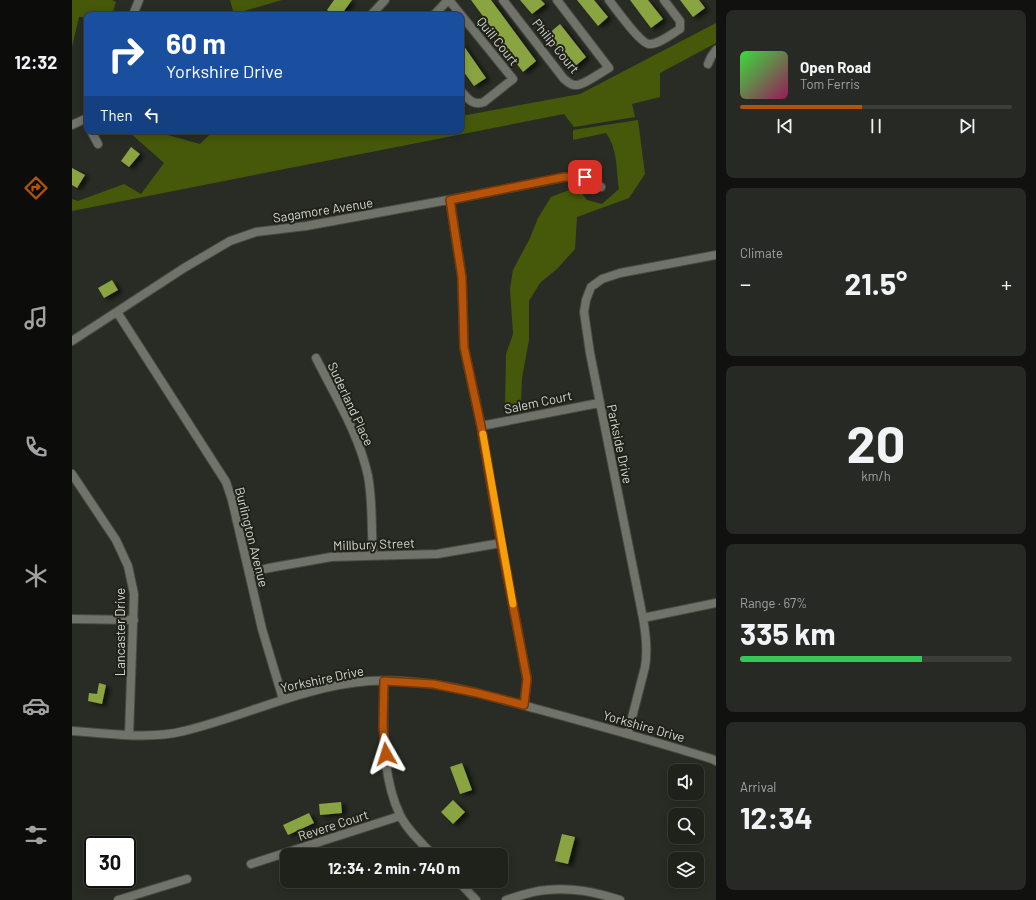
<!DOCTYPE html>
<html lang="en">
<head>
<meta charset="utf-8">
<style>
  :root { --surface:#1f211b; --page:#272924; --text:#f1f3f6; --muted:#a1a3a3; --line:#3c3e3a; --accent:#b45309 }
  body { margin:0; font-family:Barlow,sans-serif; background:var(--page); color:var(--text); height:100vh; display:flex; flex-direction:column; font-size:15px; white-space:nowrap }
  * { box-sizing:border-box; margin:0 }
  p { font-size:13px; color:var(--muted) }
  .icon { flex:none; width:22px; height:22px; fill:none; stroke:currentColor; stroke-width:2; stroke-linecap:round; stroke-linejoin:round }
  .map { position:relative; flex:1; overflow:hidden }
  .drawer { display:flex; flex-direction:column; gap:10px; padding:10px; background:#11120f; width:320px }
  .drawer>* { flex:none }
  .guide { position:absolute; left:12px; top:12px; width:380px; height:122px; border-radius:8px; box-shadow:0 2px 10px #0003,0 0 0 1px var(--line); background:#1a4fa0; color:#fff; overflow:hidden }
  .controls { position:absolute; left:596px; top:764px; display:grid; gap:8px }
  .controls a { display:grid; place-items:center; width:36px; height:36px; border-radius:8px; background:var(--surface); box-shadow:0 2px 10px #0003,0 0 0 1px var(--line); font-size:20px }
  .speed { position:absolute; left:12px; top:836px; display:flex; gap:8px; font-size:20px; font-weight:700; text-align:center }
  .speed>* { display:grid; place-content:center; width:52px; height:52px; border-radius:50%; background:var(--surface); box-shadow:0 2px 10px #0003,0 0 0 1px var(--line); line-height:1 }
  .speed .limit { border:2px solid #111; border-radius:6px; background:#fff; color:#111 }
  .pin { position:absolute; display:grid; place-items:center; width:34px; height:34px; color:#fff; margin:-17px; border-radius:8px; box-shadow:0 2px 6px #0006 }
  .me { position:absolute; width:44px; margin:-22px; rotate:354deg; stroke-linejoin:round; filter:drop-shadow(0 0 3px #0008) }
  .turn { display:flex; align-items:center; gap:14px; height:84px; padding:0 16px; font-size:18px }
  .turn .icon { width:52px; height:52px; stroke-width:2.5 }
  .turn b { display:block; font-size:28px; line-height:34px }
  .then { display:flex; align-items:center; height:38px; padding:0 16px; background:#0003; gap:8px; font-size:15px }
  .big { font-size:30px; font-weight:700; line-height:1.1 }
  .drawer .card { flex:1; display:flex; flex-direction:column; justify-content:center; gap:6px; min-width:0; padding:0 14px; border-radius:8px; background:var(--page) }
  .drawer .dial { align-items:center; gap:0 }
  .dial b { font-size:52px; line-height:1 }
  .song { display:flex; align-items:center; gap:12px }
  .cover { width:48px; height:48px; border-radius:6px; background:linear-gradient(135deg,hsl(120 70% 55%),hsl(330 70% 35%)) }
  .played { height:4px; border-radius:2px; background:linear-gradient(90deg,var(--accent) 45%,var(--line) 45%) }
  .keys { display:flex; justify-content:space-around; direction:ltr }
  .heat { display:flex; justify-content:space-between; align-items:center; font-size:22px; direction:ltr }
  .charge { height:6px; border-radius:3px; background:linear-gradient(90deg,#34c759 67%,var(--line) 0) }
  .trip { position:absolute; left:208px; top:848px; width:228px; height:40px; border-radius:8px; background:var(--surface); box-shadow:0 2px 10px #0003,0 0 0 1px var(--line); font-weight:700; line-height:40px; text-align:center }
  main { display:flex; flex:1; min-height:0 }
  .menu { display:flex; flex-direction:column; width:72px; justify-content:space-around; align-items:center; background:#0c0d0b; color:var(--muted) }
  .menu .icon { width:28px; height:28px }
  .menu .selected { color:var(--accent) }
  .menu b { font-size:18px; color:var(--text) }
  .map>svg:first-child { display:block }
  .green { fill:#465809 }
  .building { fill:#8aa442; filter:url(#shadow) }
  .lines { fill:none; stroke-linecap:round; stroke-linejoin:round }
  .minor-casing { stroke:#484a43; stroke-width:10 }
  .minor { stroke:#707369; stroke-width:8 }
  .route-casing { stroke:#753606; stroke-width:10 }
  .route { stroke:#b45309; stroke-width:7 }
  .slow { stroke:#f59e0b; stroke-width:7 }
  .labels { text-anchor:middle; stroke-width:4; stroke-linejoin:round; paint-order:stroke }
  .street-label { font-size:13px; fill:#d2d4cf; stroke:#20221a }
</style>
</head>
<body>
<main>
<nav class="menu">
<b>12:32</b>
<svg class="icon selected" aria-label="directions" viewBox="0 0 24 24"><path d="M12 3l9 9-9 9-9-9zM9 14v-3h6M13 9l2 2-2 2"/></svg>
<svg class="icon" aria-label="music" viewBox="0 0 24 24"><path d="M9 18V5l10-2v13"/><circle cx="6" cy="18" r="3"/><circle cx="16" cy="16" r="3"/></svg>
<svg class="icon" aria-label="phone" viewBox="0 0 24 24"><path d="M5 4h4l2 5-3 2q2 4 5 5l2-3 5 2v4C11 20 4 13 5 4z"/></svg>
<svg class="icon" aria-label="climate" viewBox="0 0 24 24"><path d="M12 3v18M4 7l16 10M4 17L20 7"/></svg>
<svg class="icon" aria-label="car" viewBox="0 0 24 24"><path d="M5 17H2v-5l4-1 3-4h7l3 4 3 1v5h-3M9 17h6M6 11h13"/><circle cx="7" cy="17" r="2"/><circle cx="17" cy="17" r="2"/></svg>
<svg class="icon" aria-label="filters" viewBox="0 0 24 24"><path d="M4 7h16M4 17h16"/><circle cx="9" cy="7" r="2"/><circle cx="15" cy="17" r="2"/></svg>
</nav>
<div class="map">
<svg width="644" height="900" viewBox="0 0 644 900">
  <defs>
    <filter id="shadow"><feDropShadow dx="4.5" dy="2.5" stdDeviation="2" flood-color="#0009"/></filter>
  </defs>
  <rect width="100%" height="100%" fill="#292c24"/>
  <path class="green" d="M 0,0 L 40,0 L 44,2 L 40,15 L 15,15 L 15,17 L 7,17 L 0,47 Z
    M 158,0 L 210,0 L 162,14 Z
    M 644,23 L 644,43 L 588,73 L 588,97 L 560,104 L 563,117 L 502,127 L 492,114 L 0,211 L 0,199 L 6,201 L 52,184 L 69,194 L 92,163 L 56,131 L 81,131 L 128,144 L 141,131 L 299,131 L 301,132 L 309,131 L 389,131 L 389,116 L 508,94 Z
    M 566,120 L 573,174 L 557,198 L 505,217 L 503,249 L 486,268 L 468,283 L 457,301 L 457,340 L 450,378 L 449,403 L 433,407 L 434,354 L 441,334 L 438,289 L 441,270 L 458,238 L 466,218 L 479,197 L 505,187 L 515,200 L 530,204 L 547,189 C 544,169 546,150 534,133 L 501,140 L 501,130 Z"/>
  <path class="building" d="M 262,0 L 280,0 L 269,15 L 262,15 L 255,10 Z
    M 399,0 L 419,0 L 464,61 L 451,72 L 426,39 L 427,38 Z
    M 448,0 L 469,0 L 473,4 L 460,14 Z
    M 505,0 L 522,0 L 536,17 L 526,26 Z
    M 558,0 L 576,0 L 591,19 L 579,28 Z
    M 608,0 L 627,0 L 633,8 L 621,17 Z
    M 488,24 L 514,57 L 501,68 L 475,35 Z
    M 389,42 L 414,78 L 402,86 L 389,68 Z
    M 59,147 L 68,154 L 57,167 L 49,161 Z
    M 0,168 L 13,175 L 5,188 L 0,185 Z
    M 40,280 L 46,290 L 32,298 L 26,288 Z
    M 27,683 L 34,685 L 30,704 L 16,701 L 17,693 L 25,694 Z
    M 390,763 L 400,790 L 388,794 L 378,767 Z
    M 381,800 L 393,812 L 381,824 L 369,812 Z
    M 269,802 L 270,813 L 248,815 L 247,804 Z
    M 237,813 L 242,823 L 216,835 L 211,825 Z
    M 490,834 L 503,837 L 496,864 L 483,861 Z"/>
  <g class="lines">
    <defs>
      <path id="minor" d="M 377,0 L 441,79 L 412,102 C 401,106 396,99 389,91
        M 431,0 L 492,79 C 495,81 498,85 503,85 C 511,86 529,72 537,68 L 485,0
        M 537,0 C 544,9 568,43 577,44 C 586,45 601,33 608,29 L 608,21 L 592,0
        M 61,15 L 67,0
        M 299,15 L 313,0
        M 362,15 L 376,0
        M 636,64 L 639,57 L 644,50
        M 0,125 L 15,118
        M 19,131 L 26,144
        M 378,200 L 390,278 L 392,347 L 409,426 L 429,543 L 455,679 L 452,705
        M 45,312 L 154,482 L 160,500 L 190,629 L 211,699
        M 0,341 L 112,268 L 158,241 L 184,232 L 234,226 L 403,195 L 493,177 L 513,177 L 529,187
        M 244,358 C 263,396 287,434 296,476 C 301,502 299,529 301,556
        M 409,426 L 527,403
        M 0,474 L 44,540 L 56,566 L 62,594 L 57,735
        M 177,573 L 197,568 L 259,557 L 365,554 L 429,543
        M 571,618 L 644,603
        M 0,619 L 62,620
        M 312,681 C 311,724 309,775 328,815 C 335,830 350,843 361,855
        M 0,731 C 36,733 76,740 112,731 C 174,716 232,686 297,681 C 354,677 411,694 465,709 C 524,725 582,741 640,759 L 644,761
        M 556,733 L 573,667 C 576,651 574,635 571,618 L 518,353 L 512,312 L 514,300 L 519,287 L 530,279 L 548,273 L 644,255
        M 179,864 L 328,816
        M 386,881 L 404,900
        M 46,900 L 115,879
        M 434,900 C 447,896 460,891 474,890 C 500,887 523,892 548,900"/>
    </defs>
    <use href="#minor" class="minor-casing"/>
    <use href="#minor" class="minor"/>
  </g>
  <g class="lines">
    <defs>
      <path id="route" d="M 314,754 L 311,727 L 312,681 L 361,684 L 405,693 L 452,705 L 455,679 L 429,543 L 409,426 L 392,347 L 390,278 L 378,200 L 492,177 L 513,177"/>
    </defs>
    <use href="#route" class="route-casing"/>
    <use href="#route" class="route"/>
    <path class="slow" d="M 411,434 L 441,604"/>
  </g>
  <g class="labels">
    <g class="street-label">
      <text transform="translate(426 41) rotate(51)" y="5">Quill Court</text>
      <text transform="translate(484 46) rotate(51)" y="5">Philip Court</text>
      <text transform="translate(251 210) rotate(-9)" y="5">Sagamore Avenue</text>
      <text transform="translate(466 402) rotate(-12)" y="5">Salem Court</text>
      <text transform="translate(279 404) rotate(65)" y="5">Suderland Place</text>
      <text transform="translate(548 444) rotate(78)" y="5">Parkside Drive</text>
      <text transform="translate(180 537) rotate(76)" y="5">Burlington Avenue</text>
      <text transform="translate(302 544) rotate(-2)" y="5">Millbury Street</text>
      <text transform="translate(48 632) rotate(-90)" y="5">Lancaster Drive</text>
      <text transform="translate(250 679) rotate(-12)" y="5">Yorkshire Drive</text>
      <text transform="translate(572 726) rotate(16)" y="5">Yorkshire Drive</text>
      <text transform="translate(261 825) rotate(-18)" y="5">Revere Court</text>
    </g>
  </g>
</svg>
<div class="controls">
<a><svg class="icon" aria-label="sound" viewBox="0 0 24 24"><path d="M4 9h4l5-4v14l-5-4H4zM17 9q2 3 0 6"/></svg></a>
<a><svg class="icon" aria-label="search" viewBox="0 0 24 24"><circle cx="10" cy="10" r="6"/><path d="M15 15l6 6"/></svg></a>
<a><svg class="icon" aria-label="layers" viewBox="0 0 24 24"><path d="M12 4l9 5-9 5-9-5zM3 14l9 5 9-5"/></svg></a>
</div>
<div class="speed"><div class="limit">30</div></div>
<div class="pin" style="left:513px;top:177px;background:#d93025"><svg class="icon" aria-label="arrive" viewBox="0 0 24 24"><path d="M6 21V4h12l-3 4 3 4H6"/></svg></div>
<svg class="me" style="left:314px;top:754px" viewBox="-20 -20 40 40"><path d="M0-17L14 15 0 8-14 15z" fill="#b45309" stroke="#fff" stroke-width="4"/></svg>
<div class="trip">12:34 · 2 min · 740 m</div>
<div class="guide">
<div class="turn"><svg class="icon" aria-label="right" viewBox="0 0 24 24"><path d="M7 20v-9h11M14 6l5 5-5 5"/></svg><div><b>60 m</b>Yorkshire Drive</div></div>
<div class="then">Then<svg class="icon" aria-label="left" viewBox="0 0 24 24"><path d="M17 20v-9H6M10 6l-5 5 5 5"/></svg></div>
</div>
</div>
<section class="drawer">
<div class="card">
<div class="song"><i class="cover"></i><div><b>Open Road</b><p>Tom Ferris</p></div></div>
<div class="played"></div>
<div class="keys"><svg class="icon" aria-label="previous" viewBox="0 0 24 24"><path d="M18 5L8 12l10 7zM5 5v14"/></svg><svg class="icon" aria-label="pause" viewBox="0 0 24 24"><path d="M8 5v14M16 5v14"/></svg><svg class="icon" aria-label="next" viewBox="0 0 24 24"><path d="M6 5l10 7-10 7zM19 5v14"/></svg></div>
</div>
<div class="card"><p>Climate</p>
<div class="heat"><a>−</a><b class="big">21.5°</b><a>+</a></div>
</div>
<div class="card dial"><b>20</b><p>km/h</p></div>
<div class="card"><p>Range · 67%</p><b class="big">335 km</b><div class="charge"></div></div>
<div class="card"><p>Arrival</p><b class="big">12:34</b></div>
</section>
</main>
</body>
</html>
